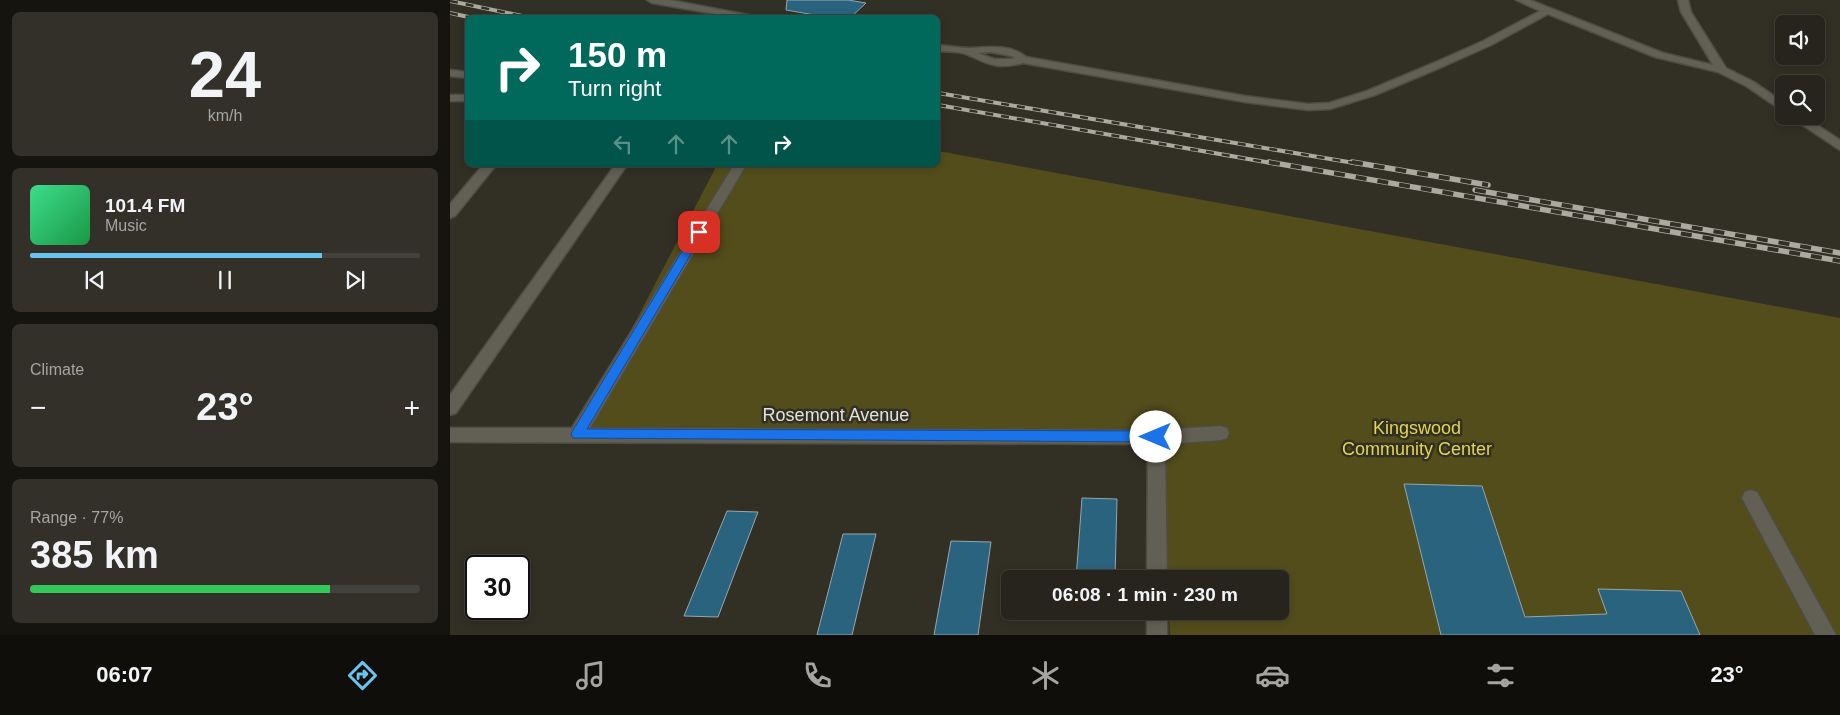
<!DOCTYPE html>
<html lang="en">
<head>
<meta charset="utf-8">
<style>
  :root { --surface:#26241c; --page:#323029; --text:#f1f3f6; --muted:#a4a4a3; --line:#42413b; --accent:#68c4f0 }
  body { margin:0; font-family:Arial,sans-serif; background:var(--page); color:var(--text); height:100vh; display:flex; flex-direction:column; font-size:19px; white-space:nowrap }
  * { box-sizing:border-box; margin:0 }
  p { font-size:16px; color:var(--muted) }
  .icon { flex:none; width:28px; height:28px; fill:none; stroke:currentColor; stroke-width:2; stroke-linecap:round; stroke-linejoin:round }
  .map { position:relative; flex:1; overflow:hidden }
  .details { display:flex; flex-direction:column; gap:12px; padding:12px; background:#15140f; width:450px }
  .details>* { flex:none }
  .top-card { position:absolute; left:15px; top:15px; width:475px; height:152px; border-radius:8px; box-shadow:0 2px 8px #0003,0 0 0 1px var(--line); background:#00695c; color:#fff; overflow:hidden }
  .controls { position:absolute; left:1325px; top:15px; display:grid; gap:10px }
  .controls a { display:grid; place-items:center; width:50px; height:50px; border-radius:8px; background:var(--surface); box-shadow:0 2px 8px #0003,0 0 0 1px var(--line); font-size:25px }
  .speed { position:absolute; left:15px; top:555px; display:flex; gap:10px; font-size:25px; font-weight:700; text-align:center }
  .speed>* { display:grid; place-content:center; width:65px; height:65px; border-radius:50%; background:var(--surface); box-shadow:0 2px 8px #0003,0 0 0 1px var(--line); line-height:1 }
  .speed .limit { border:2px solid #111; border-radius:8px; background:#fff; color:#111 }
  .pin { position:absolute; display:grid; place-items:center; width:42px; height:42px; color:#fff; margin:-21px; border-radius:10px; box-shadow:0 2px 8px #0006 }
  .me { position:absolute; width:55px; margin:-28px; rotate:270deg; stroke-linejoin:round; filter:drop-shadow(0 0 4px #0008) }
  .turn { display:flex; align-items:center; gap:18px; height:105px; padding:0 20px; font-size:22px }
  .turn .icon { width:65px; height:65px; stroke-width:2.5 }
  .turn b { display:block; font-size:35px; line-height:42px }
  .lanes { display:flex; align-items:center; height:48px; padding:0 20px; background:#0003; justify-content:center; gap:25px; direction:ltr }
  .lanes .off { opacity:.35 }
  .big { font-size:38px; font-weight:700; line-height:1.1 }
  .details .tile { flex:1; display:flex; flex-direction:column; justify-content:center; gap:8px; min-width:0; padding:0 18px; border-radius:8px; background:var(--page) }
  .details .dial { align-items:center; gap:0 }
  .dial b { font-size:65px; line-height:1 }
  .song { display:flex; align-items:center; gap:15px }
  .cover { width:60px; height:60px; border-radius:8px; background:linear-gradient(135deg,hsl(150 70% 55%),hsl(140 70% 35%)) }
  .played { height:5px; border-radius:2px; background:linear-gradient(90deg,var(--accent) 75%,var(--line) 75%) }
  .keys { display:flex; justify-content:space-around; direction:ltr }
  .heat { display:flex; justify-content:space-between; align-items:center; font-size:28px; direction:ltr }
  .charge { height:8px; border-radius:4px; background:linear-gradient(90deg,#34c759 77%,var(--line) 0) }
  .trip { position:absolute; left:551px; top:570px; width:288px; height:50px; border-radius:8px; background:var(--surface); box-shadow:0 2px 8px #0003,0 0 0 1px var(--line); font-weight:700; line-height:50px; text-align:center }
  .tabs { display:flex; height:80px; justify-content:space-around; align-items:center; background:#0f0e0b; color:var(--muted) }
  .tabs .icon { width:35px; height:35px }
  .tabs .on { color:var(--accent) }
  .tabs b { font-size:22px; color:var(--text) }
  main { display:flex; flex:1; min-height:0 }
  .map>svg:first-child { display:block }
  .green { fill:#534d1c }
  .building { fill:#2a637e; stroke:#98a6ad }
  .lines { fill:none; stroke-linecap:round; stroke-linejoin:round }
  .minor-casing { stroke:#4d4d43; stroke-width:3 }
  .minor { fill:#626054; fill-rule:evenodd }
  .rail-far1-casing { stroke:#aaaaa1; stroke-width:4 }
  .rail-casing { stroke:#aaaaa1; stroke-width:5.5 }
  .rail-far1 { stroke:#323025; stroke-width:2.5; stroke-dasharray:8; stroke-linecap:butt }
  .rail { stroke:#323025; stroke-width:4; stroke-dasharray:11; stroke-linecap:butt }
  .route { fill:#1a73e8; stroke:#114b97 }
  .labels { text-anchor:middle; stroke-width:5; stroke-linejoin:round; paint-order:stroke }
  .street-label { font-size:18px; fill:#e2e2da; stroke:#323025 }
  .park-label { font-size:18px; fill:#e5d44d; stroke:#323025 }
</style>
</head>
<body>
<main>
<section class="details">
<div class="tile dial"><b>24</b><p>km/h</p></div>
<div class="tile">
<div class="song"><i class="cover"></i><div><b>101.4 FM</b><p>Music</p></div></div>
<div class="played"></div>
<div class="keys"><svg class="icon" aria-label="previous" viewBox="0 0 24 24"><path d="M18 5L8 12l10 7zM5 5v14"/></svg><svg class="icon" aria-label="pause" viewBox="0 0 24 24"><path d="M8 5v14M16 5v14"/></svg><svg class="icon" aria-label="next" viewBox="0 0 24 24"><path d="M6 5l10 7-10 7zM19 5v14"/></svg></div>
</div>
<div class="tile"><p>Climate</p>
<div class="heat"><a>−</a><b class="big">23°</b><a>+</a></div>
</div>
<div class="tile"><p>Range · 77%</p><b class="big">385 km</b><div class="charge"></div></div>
</section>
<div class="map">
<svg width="1390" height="635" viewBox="0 0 1390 635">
  <rect width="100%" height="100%" fill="#323025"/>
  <path class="green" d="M 488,151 L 1390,318 L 1390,635 L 720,635 L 719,611 L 830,611 L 830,579 L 718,579 L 714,436 L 127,434 L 267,165 L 488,165 Z"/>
  <path class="building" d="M 337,0 L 398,0 L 416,3 L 400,18 L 382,18 L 336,10 Z
    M 954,484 L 1032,486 L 1075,617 L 1157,614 L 1148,589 L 1231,591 L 1250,635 L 991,635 Z
    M 632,498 L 667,499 L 665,579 L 626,579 Z
    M 277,511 L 308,512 L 268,617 L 234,616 Z
    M 393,534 L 426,534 L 402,635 L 367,635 Z
    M 501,541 L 541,542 L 528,635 L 484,635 Z"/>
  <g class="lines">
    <defs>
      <path id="minor" d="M 197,0 L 220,0 L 314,18 L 288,18 L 202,3 Z
        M 1066,0 L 1080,0 L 1213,53 L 1263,65 L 1231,12 L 1228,0 L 1238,0 L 1241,12 L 1276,68 L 1304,82 L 1334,103 L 1334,112 L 1296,86 L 1268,72 L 1205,57 L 1098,14 L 1041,45 L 994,66 L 925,95 L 880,109 L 858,110 L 795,102 L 573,63 C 546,70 539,64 516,54 C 508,51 496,52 488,51 L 488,45 C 498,46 509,48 520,48 C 539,47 561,44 576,57 L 795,96 L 858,104 L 879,103 L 917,91 L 986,62 L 1033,41 L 1090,11 ZM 540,52 L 562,56 L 565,59 L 544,59 L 528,53 Z
        M 0,70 L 18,72 L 18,78 L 0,76 Z
        M 0,95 L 18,95 L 18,101 L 0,101 Z
        M 1339,116 L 1353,116 L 1390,140 L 1390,150 Z
        M 33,165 L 46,165 L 5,216 L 0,218 L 0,204 Z
        M 165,165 L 177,165 L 6,413 L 0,415 L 0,395 Z
        M 284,165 L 296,165 L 140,428 L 706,430 L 771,426 L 777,428 L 779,433 L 777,438 L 771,440 L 715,444 L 717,579 L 697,579 L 698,444 L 0,442 L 0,428 L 122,428 Z
        M 1301,490 L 1307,492 L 1386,635 L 1365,635 L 1292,498 L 1295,492 Z
        M 697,611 L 717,611 L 717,635 L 697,635 Z"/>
    </defs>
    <use href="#minor" class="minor-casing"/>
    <use href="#minor" class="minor"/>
    <defs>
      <path id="rail-far1" d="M 0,1 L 82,18
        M 0,13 L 23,18
        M 488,93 L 910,164
        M 488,105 L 827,164"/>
      <path id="rail" d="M 819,162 L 1390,261
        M 902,162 L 1038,185
        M 1025,190 L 1390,253"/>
    </defs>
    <use href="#rail-far1" class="rail-far1-casing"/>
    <use href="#rail" class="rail-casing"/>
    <use href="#rail-far1" class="rail-far1"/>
    <use href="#rail" class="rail"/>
  </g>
  <path class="route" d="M 249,229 L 254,232 L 137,429 L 706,431 L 712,437 L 706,442 L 123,438 L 121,434 L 123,430 L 245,230 Z"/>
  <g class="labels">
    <g class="street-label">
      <text x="386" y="421">Rosemont Avenue</text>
    </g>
    <g class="park-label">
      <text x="967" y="434">Kingswood<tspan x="967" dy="21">Community Center</tspan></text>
    </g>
  </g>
</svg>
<div class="controls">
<a><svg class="icon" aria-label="sound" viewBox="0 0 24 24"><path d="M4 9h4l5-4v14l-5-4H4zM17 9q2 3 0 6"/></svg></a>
<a><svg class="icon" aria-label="search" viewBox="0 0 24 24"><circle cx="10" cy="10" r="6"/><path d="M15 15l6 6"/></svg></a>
</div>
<div class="speed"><div class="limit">30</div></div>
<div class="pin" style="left:249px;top:232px;background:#d93025"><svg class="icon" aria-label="arrive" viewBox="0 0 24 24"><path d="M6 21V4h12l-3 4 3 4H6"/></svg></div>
<svg class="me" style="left:706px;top:437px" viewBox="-20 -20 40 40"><circle r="19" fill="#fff"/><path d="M0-13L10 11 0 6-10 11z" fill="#1a73e8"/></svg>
<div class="trip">06:08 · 1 min · 230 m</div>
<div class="top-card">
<div class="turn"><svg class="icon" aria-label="right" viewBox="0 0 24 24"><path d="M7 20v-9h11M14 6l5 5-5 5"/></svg><div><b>150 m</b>Turn right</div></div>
<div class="lanes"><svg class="icon off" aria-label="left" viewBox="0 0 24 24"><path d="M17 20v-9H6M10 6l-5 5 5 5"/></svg><svg class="icon off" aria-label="ahead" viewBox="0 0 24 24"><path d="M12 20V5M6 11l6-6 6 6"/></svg><svg class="icon off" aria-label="ahead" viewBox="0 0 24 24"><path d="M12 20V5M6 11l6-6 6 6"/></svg><svg class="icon" aria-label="right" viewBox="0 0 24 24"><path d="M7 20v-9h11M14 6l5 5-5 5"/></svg></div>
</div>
</div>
</main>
<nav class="tabs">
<b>06:07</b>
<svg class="icon on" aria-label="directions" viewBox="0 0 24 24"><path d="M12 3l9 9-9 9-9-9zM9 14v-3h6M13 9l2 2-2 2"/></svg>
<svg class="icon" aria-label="music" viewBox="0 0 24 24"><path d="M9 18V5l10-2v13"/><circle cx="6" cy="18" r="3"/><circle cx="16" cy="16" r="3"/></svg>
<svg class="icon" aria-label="phone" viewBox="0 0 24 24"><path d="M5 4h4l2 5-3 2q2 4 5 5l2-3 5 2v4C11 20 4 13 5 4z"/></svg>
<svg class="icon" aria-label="climate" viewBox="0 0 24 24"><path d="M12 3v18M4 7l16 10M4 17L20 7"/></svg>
<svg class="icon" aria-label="car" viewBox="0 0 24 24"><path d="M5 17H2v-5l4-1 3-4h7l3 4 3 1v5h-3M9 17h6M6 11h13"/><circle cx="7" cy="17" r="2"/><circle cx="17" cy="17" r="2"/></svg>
<svg class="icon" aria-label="filters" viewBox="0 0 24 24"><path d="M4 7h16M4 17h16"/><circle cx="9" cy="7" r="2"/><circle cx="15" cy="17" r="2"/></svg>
<b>23°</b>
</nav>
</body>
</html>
